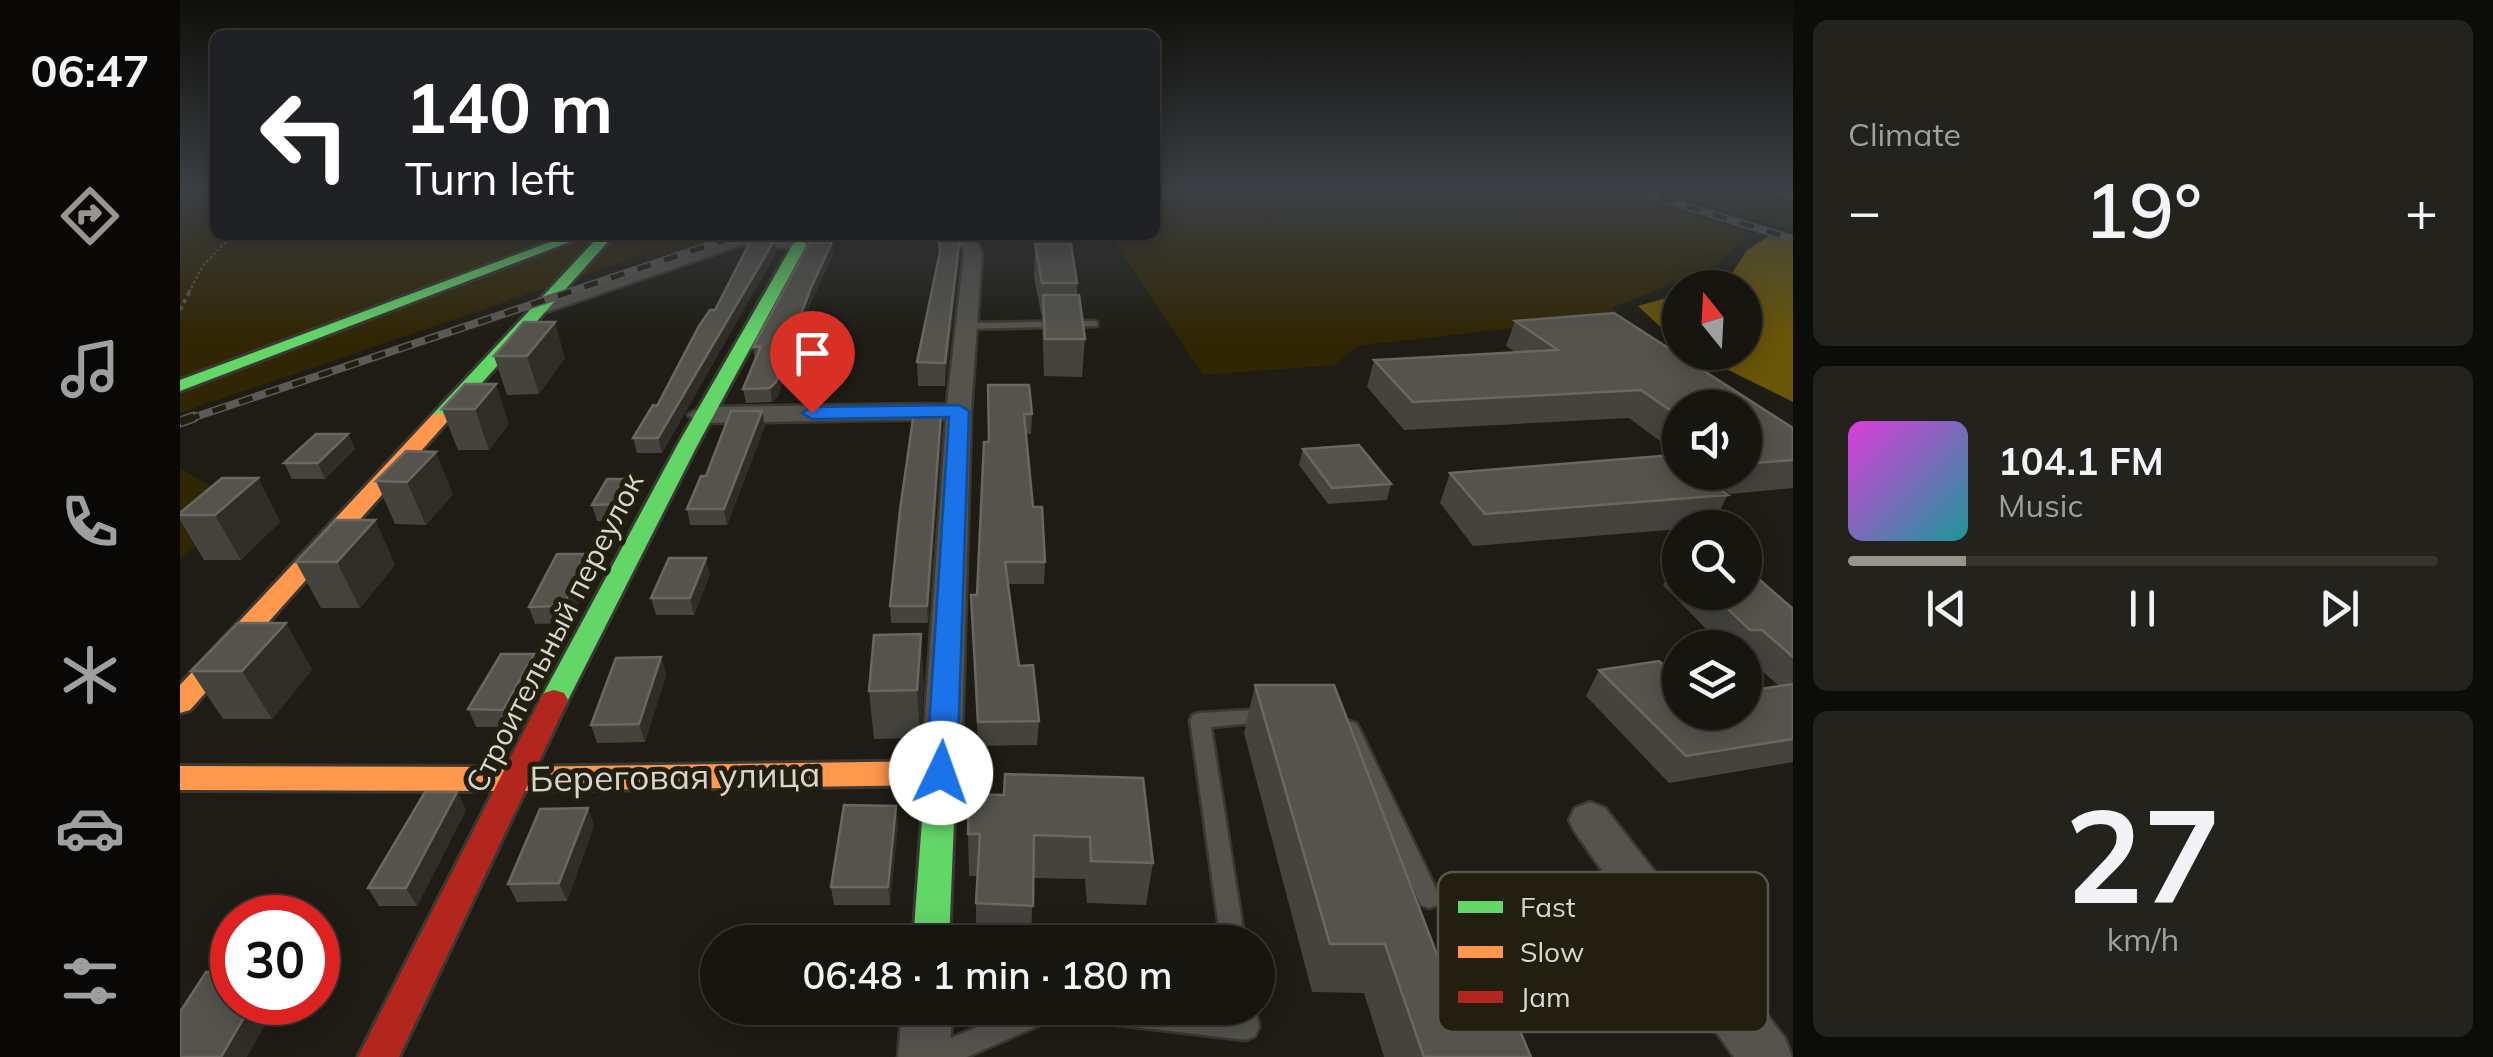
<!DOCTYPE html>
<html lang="en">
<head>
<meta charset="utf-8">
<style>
  :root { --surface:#16150f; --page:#23221d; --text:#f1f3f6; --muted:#9e9f9e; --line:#35342f; --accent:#98958c }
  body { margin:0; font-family:Mulish,sans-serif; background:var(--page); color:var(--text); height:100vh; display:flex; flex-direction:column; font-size:38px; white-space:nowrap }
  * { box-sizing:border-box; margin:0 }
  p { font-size:32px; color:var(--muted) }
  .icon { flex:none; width:55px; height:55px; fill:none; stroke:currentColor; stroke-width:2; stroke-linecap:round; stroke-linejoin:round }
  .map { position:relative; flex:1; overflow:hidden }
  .panel { display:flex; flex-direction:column; gap:20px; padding:20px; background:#0c0c08; width:700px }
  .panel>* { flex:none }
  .banner { position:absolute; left:30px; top:30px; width:950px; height:210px; border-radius:15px; box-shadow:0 5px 25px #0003,0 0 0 2px var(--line); background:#202124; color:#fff; overflow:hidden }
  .needle { width:65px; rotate:342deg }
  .buttons { position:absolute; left:1482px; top:270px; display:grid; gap:20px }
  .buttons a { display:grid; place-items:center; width:100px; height:100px; border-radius:50%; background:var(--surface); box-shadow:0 5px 25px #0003,0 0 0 2px var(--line); font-size:50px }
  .speed { position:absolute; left:30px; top:895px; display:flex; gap:20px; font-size:50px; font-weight:700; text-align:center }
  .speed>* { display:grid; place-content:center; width:130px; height:130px; border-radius:50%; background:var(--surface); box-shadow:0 5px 25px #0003,0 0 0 2px var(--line); line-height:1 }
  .speed .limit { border:15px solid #d22; background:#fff; color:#111 }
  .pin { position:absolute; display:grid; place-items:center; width:85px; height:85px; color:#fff; margin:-102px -42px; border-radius:50% 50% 50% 0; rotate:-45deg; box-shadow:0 0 10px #0007 }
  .pin .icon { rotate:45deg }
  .me { position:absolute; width:110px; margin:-55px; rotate:3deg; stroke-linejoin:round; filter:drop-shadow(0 0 8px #0008) }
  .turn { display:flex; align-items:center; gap:35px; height:210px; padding:0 30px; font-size:45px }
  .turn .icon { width:130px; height:130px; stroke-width:2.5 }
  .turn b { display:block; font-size:70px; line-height:85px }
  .big { font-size:75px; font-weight:600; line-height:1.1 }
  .panel .widget { flex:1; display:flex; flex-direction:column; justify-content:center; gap:15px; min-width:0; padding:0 35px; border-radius:15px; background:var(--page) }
  .panel .dial { align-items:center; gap:0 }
  .dial b { font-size:130px; line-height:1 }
  .song { display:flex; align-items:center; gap:30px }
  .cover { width:120px; height:120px; border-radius:15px; background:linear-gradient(135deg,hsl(300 70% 55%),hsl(180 70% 35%)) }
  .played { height:10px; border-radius:5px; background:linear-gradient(90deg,var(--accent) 20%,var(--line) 20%) }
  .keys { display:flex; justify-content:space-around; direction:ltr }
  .heat { display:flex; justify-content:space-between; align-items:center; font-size:55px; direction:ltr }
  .trip { position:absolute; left:520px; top:925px; width:575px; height:100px; border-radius:50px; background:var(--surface); box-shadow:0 5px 25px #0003,0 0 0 2px var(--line); font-weight:600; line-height:100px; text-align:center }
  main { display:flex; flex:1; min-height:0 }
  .dock { display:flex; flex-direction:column; width:180px; justify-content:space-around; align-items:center; background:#090806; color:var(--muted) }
  .dock .icon { width:70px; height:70px }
  .dock .current { color:var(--accent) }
  .dock b { font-size:45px; color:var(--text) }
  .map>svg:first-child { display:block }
  .green { fill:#312604 }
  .water { fill:#6a5608 }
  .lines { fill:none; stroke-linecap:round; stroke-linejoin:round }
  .lane-casing { stroke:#3a3832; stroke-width:5 }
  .street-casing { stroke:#3a3832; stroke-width:5 }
  .fast-casing { stroke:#3a3832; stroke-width:6 }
  .slow-casing { stroke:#3a3832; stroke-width:6 }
  .jam-casing { stroke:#3a3832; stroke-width:6 }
  .path-far1 { stroke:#56544f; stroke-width:2.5; stroke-dasharray:2.5 2.5; stroke-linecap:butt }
  .path { stroke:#56544f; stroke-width:4; stroke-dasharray:4 4; stroke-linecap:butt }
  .lane { fill:#55534d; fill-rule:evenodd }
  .street { fill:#55534d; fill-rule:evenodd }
  .fast { fill:#63d668; fill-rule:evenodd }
  .slow { fill:#ff974d; fill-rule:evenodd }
  .jam { fill:#b3261e; fill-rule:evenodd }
  .rail-far1-casing { stroke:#5c5a55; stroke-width:8 }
  .rail-casing { stroke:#5c5a55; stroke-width:11 }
  .rail-far1 { stroke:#221e10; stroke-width:5; stroke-dasharray:14; stroke-linecap:butt }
  .rail { stroke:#221e10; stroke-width:8; stroke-dasharray:21; stroke-linecap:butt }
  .wall { fill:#45433d }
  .shaded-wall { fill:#2f2d26 }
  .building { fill:#55534c; stroke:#6a6760; stroke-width:2.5 }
  .route { fill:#1a73e8; stroke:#114b97; stroke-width:2.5 }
  .labels { text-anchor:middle; stroke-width:10; stroke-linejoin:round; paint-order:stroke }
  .street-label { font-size:30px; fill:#d9d6cd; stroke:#221e10 }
  .near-street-label { font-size:35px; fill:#d9d6cd; stroke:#221e10 }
  .key { fill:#221e10; stroke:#595549; stroke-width:2.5 }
  .key-label { font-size:28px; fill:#d9d6cd }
</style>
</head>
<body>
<main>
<nav class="dock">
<b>06:47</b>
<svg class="icon current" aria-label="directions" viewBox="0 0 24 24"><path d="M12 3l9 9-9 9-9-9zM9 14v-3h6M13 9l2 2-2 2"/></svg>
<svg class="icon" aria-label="music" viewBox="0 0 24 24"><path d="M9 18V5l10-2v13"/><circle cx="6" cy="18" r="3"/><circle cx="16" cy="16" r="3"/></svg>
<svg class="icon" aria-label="phone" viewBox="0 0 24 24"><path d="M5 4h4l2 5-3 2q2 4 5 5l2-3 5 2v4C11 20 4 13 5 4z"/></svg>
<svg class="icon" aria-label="climate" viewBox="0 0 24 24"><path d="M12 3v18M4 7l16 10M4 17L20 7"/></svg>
<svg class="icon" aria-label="car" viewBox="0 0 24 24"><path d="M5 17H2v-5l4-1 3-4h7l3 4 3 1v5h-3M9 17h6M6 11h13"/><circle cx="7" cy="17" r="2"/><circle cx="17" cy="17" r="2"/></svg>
<svg class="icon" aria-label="filters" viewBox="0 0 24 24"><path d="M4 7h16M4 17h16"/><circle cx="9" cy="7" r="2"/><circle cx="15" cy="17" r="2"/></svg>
</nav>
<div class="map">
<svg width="1613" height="1057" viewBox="0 0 1613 1057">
  <rect width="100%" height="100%" fill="#1e1c14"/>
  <path class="green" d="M 0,190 L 35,190 L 35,235 L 552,235 L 494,254 L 462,255 L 0,413 Z
    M 975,190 L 1436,190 L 1569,232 L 1540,262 L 1523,271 L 1432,308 L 1437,316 L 1177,346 L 1155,365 L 1023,375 L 930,235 L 975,235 Z
    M 1471,190 L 1570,190 L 1613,203 L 1613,229 Z
    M 0,468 L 62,504 L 0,560 Z"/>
  <path class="water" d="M 1589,236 L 1613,243 L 1613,402 L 1514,353 L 1565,352 L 1565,288 L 1523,287 L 1547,281 L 1567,250 Z
    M 1500,294 L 1500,345 L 1458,306 Z"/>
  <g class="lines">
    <defs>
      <path id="lane" d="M 913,321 L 917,322 L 917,326 L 787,329 L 782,326 L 787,323 Z
        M 1087,709 L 1094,711 L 1097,716 L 1094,721 L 1031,727 L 1065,942 L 1041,942 L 1010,720 L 1013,715 L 1020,713 Z
        M 1169,721 L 1176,723 L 1179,728 L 1257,891 L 1260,898 L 1257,905 L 1249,908 L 1241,905 L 1159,728 L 1162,723 Z
        M 841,1008 L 882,1008 L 878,1017 L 787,1057 L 744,1057 L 748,1048 Z
        M 882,1008 L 1005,1008 L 1051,1013 L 1051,1008 L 1075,1008 L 1079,1027 L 1075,1036 L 1066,1040 L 895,1020 L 886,1017 Z"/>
      <path id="street" d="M 1589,190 L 1613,190 L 1613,199 L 1592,193 Z
        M 559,235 L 619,239 L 658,235 L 620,249 L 561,245 L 364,313 L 350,313 L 347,309 L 350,305 Z
        M 761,235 L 785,235 L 796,240 L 802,253 L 791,411 L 781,773 L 775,784 L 761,789 L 747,784 L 741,773 L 766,419 L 521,423 L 508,415 L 521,407 L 767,404 L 784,253 L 782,247 Z
        M 1410,802 L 1425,808 L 1605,1038 L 1612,1057 L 1554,1057 L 1395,832 L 1389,820 L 1395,808 Z
        M 722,1008 L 772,1008 L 770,1057 L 718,1057 Z"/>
      <path id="fast" d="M 389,235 L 408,235 L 0,391 L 0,380 Z
        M 420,235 L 434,235 L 266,423 L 252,423 L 252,415 Z
        M 620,240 L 627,244 L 518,444 L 388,700 L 384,707 L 374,710 L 364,707 L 360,700 L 498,444 L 613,244 Z
        M 761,761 L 772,764 L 776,773 L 769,942 L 733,942 L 745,780 L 742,773 L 746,764 Z"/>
      <path id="slow" d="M 259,413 L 266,415 L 266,423 L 10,710 L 0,713 L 0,685 L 252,415 Z
        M 757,761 L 768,764 L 772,773 L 768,782 L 757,785 L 332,791 L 0,790 L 0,766 L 332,767 Z"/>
      <path id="jam" d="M 374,690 L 384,693 L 388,700 L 219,1057 L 178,1057 L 360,700 L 364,693 Z"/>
    </defs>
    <use href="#lane" class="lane-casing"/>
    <use href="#street" class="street-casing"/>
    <use href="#fast" class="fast-casing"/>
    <use href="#slow" class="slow-casing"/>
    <use href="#jam" class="jam-casing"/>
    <path class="path-far1" d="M 9,292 L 22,267 L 52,235"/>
    <path class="path" d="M 0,310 L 11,289"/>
    <use href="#lane" class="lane"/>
    <use href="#street" class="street"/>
    <use href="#fast" class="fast"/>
    <use href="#slow" class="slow"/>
    <use href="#jam" class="jam"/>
    <defs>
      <path id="rail-far1" d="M 1453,190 L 1613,239
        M 6,420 L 560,235"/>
      <path id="rail" d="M 0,422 L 14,417"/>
    </defs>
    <use href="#rail-far1" class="rail-far1-casing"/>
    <use href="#rail" class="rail-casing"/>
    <use href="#rail-far1" class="rail-far1"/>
    <use href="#rail" class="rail"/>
  </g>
  <path class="wall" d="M 855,244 L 897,283 L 897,295 L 905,339 L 902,377 L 864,376 L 862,318 L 854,277 Z
    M 596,253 L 482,453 L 457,453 L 453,438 L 477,406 L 535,310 Z
    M 653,254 L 631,302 L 598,396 L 592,402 L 566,403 L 563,389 L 575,360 L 573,347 Z
    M 780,254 L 765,386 L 738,386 L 737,362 Z
    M 1434,313 L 1613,428 L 1613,488 L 1550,494 L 1521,472 L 1565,472 L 1565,408 L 1500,408 L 1500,456 L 1449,418 L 1224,430 L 1187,387 L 1194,360 L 1335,352 L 1326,346 L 1335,321 Z
    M 344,322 L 385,358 L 359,394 L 327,395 L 314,356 Z
    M 285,384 L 329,424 L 309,450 L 278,450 L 262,409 Z
    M 808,385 L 852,414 L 851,434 L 846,434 L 853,507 L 865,562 L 864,584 L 828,584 L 839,666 L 859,721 L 857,745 L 798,746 L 791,595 L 797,595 L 809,442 Z
    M 582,411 L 585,426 L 547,525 L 510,525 L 507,509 L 526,476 Z
    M 761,412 L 762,427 L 748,623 L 711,623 L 710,606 Z
    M 168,434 L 175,449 L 145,479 L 112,479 L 104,463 Z
    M 1123,449 L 1211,484 L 1207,500 L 1148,504 L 1119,465 Z
    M 226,451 L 273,494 L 246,525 L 215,524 L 196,481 Z
    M 1270,473 L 1548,495 L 1531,527 L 1500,528 L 1500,529 L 1293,546 L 1260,503 Z
    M 78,478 L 100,522 L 61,560 L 24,560 L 0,520 L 0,513 Z
    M 459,495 L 444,521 L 417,521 L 412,505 Z
    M 195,520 L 215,565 L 180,608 L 141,608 L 116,562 Z
    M 412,554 L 417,571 L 388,623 L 355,624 L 349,607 Z
    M 1500,560 L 1500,592 L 1565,592 L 1613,609 L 1613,762 L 1489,783 L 1406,696 L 1419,670 L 1500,712 L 1599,686 L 1565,656 L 1565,648 L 1545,648 L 1483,585 L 1496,561 Z
    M 530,574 L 514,615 L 476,615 L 471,598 Z
    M 106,623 L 132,670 L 92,719 L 43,719 L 11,671 Z
    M 354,654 L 361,672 L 330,727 L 296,727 L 288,709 Z
    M 481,657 L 486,675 L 465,742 L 417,743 L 411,725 Z
    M 744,682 L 740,738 L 694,739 L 689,691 Z
    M 1075,685 L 1259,960 L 1351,1057 L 1204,1057 L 1184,993 L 1132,992 L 1064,733 Z
    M 277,792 L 286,810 L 237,906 L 199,906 L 188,888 Z
    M 824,795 L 973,863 L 966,905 L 907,903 L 905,879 L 853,878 L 851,942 L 796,942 L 796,903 L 797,876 L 789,876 L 788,834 Z
    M 716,806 L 718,824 L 710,905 L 654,905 L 651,887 Z
    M 408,808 L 414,826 L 387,901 L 337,902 L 328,884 Z"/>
  <path class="shaded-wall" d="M 780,235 L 780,254 L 765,386 L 765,363 Z
    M 594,241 L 596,253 L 482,453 L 478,438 Z
    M 652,242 L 653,254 L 631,302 L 598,396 L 592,402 L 590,388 L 630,290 Z
    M 375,322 L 385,358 L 359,394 L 347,356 Z
    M 316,384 L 329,424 L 309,450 L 295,409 Z
    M 582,411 L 585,426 L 547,525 L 544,509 Z
    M 761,412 L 762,427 L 748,623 L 747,606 Z
    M 168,434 L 175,449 L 145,479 L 138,463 Z
    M 256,452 L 273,494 L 246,525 L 227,482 Z
    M 78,478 L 100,522 L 61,560 L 35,515 Z
    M 455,479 L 459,495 L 444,521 L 440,504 Z
    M 195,520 L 215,565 L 180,608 L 157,562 Z
    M 412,554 L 417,571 L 388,623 L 382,606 Z
    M 526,558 L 530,574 L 514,615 L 510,598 Z
    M 106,623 L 132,670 L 92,719 L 62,671 Z
    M 741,634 L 744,682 L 740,738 L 737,690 Z
    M 354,654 L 361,672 L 330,727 L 323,710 Z
    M 481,657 L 486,675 L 465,742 L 459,724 Z
    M 277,792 L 286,810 L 237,906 L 226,888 Z
    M 716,806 L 718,824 L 710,905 L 708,887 Z
    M 408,808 L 414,826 L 387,901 L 379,883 Z
    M 73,1002 L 98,1002 L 67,1057 L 41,1057 Z"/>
  <path class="building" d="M 759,235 L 780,235 L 765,363 L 737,362 L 760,252 Z
    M 572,238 L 594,241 L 478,438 L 453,438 L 473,405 L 477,406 L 519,326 L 530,310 L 535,310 Z
    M 630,242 L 652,242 L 630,290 L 596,382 L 590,388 L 563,389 L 581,346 L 573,347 Z
    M 855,244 L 891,244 L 897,283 L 862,283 Z
    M 863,295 L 899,295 L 905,339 L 865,339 Z
    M 1434,313 L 1613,428 L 1613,460 L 1565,464 L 1565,408 L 1500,408 L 1500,417 L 1461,390 L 1233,402 L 1194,360 L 1378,350 L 1335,321 Z
    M 344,322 L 375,322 L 347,356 L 314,356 Z
    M 285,384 L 316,384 L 295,409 L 262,409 Z
    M 808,385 L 849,385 L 852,414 L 844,414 L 853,507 L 862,507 L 865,562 L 825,562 L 839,666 L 853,665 L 859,721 L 798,722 L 791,595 L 797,595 L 804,442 L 809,442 Z
    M 551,411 L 582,411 L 544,509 L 507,509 L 521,476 L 526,476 Z
    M 734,412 L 761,412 L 747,606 L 710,606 L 720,510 Z
    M 136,434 L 168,434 L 138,463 L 104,463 Z
    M 1179,445 L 1211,484 L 1152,488 L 1123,449 Z
    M 226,451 L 256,452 L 227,482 L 196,481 Z
    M 1493,455 L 1500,461 L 1500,472 L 1516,472 L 1548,495 L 1305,514 L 1270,473 Z
    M 42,478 L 78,478 L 35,515 L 0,515 L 0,513 Z
    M 427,479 L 455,479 L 440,504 L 412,505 Z
    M 156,520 L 195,520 L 157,562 L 116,562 Z
    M 377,554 L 412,554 L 382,606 L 349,607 Z
    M 489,558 L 526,558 L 510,598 L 471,598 Z
    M 1565,567 L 1613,609 L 1613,657 L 1582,630 L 1570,630 L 1530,592 L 1565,592 Z
    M 58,623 L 106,623 L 62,671 L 11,671 Z
    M 741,634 L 737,690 L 689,691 L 694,635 Z
    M 321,654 L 354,654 L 323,710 L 288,709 Z
    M 481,657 L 459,724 L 411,725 L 436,658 Z
    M 1479,661 L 1500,680 L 1500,712 L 1565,712 L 1565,691 L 1613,684 L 1613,739 L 1506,756 L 1419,670 Z
    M 1075,685 L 1154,685 L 1259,960 L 1310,960 L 1351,1057 L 1244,1057 L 1205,944 L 1150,944 Z
    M 825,774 L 963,778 L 973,863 L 911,861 L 910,837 L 854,835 L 853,906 L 796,903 L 800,834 L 788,834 L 789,794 L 824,795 Z
    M 245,792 L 277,792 L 226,888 L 188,888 Z
    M 664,805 L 716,806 L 708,887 L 651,887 Z
    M 408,808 L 379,883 L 328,884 L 360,809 Z
    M 26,972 L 52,972 L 52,1002 L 73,1002 L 41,1057 L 0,1057 L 0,1012 Z"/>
  <linearGradient id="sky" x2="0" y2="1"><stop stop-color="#100f0b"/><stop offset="0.56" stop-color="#3b4045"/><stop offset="1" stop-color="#3b4045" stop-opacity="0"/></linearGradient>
  <rect width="1613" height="338" fill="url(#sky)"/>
  <path class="route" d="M 779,405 L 789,411 L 777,773 L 772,782 L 761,785 L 750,782 L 746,773 L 769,417 L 632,419 L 622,413 L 632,407 Z"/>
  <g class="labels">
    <g class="street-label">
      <text transform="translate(375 633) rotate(-63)" y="10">Строительный переулок</text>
    </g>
    <g class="near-street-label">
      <text transform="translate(495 777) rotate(-1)" y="12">Береговая улица</text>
    </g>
  </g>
  <rect x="1258" y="872" width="330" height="160" rx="15" class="key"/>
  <rect x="1278" y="901" width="45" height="12" fill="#63d668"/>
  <rect x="1278" y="946" width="45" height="12" fill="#ff974d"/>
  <rect x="1278" y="991" width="45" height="12" fill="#b3261e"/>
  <g class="key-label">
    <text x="1340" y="917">Fast</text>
    <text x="1340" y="962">Slow</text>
    <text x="1340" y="1007">Jam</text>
  </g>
</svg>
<div class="buttons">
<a><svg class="needle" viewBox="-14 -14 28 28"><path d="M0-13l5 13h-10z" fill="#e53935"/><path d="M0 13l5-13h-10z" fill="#9e9f9e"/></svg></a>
<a><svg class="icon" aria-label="sound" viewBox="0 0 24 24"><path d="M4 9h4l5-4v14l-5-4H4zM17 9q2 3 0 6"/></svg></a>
<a><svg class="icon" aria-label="search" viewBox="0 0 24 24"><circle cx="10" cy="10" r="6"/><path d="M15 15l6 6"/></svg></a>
<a><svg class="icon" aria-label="layers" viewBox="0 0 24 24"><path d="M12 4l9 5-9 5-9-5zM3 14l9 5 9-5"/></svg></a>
</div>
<div class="speed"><div class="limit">30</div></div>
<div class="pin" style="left:632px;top:413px;background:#d93025"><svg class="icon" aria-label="arrive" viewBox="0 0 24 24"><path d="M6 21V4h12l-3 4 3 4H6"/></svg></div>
<svg class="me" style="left:761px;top:773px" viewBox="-20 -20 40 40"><circle r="19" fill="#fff"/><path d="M0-13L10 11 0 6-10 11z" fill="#1a73e8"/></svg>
<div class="trip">06:48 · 1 min · 180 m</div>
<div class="banner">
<div class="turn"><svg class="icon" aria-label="left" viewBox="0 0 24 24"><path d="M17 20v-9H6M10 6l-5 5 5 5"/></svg><div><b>140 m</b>Turn left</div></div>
</div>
</div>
<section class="panel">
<div class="widget"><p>Climate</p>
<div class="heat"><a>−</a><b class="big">19°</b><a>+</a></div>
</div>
<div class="widget">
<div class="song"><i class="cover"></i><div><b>104.1 FM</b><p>Music</p></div></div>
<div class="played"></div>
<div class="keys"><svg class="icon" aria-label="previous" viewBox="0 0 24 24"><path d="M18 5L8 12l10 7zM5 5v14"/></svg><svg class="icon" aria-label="pause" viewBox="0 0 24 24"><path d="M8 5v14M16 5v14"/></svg><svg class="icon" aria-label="next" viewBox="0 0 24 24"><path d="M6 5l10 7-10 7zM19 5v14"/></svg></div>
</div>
<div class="widget dial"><b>27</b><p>km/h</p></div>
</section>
</main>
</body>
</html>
